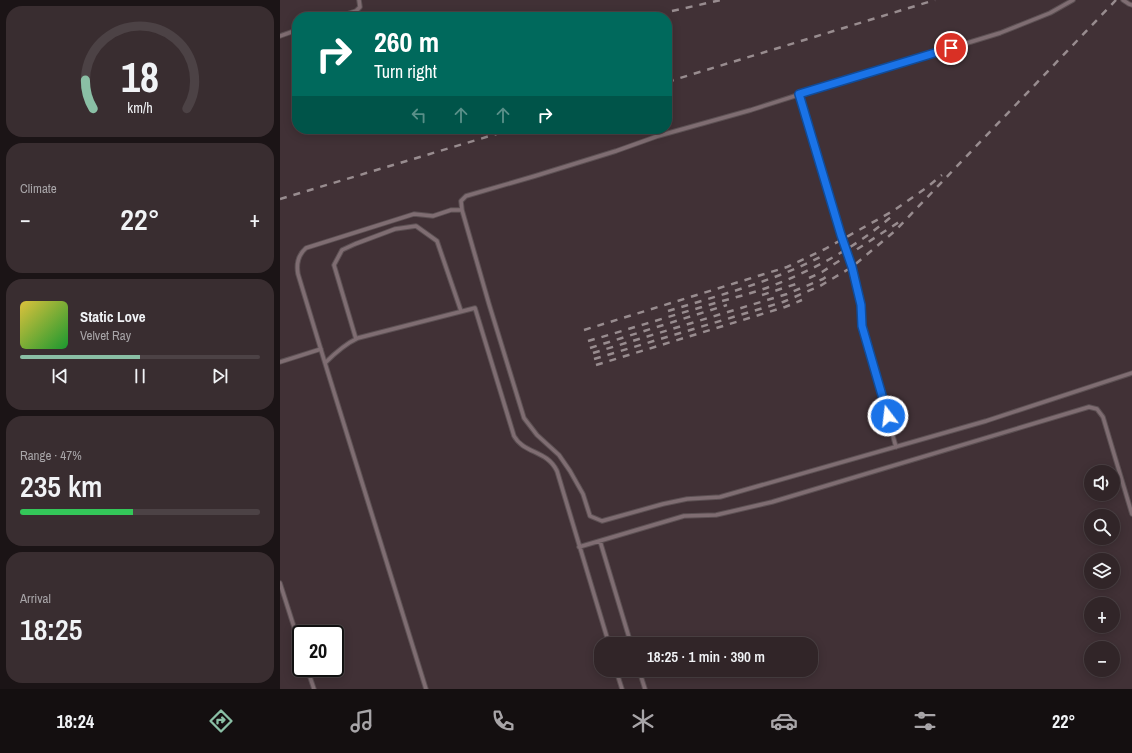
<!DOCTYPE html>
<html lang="en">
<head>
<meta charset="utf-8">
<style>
  :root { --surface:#312528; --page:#392d30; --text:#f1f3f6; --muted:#a8a5a8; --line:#4c4245; --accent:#8abfa5 }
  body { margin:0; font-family:"Archivo Narrow",sans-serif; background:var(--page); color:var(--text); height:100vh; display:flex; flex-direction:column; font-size:15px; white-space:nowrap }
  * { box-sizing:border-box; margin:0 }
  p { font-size:13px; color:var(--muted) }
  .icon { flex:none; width:22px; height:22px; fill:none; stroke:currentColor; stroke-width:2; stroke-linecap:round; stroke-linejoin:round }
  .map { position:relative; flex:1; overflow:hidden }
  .side { display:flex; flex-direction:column; gap:6px; padding:6px; background:#1b1416; width:280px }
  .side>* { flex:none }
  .top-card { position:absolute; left:12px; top:12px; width:380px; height:122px; border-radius:16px; box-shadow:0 2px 10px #0003,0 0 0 1px var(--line); background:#00695c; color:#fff; overflow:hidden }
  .tools { position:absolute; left:804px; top:465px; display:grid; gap:8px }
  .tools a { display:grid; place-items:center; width:36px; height:36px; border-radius:50%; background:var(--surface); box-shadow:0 2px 10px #0003,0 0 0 1px var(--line); font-size:20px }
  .speed { position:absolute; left:12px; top:625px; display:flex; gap:8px; font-size:20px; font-weight:700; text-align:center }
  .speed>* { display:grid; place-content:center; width:52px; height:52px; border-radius:50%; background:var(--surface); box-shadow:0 2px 10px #0003,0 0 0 1px var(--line); line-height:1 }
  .speed .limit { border:2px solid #111; border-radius:6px; background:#fff; color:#111 }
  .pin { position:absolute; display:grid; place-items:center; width:34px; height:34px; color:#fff; margin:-17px; border:2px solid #fff; border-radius:50%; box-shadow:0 1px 4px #0007 }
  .me { position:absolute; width:44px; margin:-22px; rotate:345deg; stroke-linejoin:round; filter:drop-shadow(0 0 3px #0008) }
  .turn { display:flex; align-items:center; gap:14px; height:84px; padding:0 16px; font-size:18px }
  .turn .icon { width:52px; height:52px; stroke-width:2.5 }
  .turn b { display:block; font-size:28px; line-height:34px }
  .lanes { display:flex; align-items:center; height:38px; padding:0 16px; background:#0003; justify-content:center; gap:20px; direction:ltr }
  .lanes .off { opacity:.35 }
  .big { font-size:30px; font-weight:600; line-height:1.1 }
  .side .card { flex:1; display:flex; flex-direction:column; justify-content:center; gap:6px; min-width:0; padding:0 14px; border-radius:16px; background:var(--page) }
  .side .dial { align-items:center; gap:0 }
  .dial svg { height:104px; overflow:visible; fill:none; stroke:var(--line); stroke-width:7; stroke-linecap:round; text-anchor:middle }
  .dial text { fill:var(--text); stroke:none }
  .song { display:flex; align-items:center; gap:12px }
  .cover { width:48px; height:48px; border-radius:6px; background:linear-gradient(135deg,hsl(50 70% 55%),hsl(130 70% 35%)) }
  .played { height:4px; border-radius:2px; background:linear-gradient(90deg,var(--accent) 50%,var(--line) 50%) }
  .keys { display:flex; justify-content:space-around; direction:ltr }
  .heat { display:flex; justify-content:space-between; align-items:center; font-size:22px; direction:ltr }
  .charge { height:6px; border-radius:3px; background:linear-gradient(90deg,#34c759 47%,var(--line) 0) }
  .trip { position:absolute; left:314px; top:637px; width:224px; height:40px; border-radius:16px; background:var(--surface); box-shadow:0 2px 10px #0003,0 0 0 1px var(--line); font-weight:600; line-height:40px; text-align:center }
  .tabs { display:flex; height:64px; justify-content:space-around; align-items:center; background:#140f10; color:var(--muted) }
  .tabs .icon { width:28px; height:28px }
  .tabs .active { color:var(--accent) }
  .tabs b { font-size:18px; color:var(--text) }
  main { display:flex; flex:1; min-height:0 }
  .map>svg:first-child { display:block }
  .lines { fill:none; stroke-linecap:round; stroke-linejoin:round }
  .service-casing { stroke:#5c5053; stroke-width:5.5 }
  .service { stroke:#7f6d72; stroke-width:3.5 }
  .rail { stroke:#988c8f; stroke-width:2.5; stroke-dasharray:7 7; stroke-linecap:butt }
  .route-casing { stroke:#114b97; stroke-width:10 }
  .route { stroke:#1a73e8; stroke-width:7 }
</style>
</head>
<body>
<main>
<section class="side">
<div class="card dial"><svg viewBox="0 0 100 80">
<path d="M14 69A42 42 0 1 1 86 69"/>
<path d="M14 69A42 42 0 0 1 8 47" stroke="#8abfa5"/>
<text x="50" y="56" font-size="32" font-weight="700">18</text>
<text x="50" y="72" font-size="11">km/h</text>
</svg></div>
<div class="card"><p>Climate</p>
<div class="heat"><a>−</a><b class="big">22°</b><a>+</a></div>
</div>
<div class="card">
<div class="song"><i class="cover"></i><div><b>Static Love</b><p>Velvet Ray</p></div></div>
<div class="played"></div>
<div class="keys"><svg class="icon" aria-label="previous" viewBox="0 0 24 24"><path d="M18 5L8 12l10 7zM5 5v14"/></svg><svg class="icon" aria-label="pause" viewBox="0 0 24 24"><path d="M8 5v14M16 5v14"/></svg><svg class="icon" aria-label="next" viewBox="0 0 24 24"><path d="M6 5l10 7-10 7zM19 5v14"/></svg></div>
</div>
<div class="card"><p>Range · 47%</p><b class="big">235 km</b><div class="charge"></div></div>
<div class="card"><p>Arrival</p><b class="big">18:25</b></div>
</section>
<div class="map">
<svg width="852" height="689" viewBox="0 0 852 689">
  <rect width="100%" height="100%" fill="#413136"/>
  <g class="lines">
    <defs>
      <path id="service" d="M 793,0 L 770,13 L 720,33 L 602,69 L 546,86 L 471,110 L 378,136 L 336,151 L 255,176 L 186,196 L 181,201 L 182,210 L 209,304 L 244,418 L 257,435 L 279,455 L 290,471 L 303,494 L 310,516 L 322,521 L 383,504 L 407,499 L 440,497 L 706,421 L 852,373
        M 843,0 L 849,4 L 852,5
        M 57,17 L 76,11 L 80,7 L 79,0
        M 0,36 L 17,30
        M 519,94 L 561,235 L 572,267 L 581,305 L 582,326 L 616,447
        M 76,339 L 54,265 L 62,250 L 75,244 L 115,229 L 136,226 L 157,241 L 181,311
        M 0,362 L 41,349
        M 45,363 L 18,274 C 16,263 18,255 26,248 L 134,214 L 153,216 L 171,210 L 182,210
        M 320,541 L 351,644
        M 299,547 L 404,516 L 436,515 L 492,502 L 809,407 L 817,409 L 823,417 L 852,514
        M 0,583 L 21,649
        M 27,668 L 34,689
        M 336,670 L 342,689
        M 359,670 L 365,689
        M 146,689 L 45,363 C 55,353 65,344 78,338 L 195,308 L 234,436 C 244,454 267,450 277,471 L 329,644"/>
    </defs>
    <use href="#service" class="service-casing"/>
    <use href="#service" class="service"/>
    <path class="rail" d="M 392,11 L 441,0
      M 387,82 L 655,0
      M 0,199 L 233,129
      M 529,278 L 542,272 L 619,222
      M 482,295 L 516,284
      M 388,311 C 440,295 495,281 544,255
      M 304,330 L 507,267 L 545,249 L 613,211 L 646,188 L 662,175
      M 308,341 C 346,330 384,318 422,307 C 444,300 467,295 489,287 C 534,270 576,247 612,216
      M 310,348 L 447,305
      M 313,353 L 507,294 L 543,279 L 550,274
      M 314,359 L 503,302 L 540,286 L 572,267 L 615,231 L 836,0
      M 316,365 L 505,307 L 522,300"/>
  </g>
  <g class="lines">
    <defs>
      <path id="route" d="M 608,416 L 582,326 L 581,305 L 572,267 L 561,235 L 519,94 L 671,48"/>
    </defs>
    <use href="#route" class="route-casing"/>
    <use href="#route" class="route"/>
  </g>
</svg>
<div class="tools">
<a><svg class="icon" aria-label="sound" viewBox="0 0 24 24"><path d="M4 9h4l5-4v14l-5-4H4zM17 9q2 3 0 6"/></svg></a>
<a><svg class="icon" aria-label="search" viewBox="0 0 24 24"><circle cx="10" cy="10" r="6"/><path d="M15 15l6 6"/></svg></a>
<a><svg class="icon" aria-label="layers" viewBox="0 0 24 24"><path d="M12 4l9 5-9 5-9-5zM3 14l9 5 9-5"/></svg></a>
<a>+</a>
<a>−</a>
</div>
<div class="speed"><div class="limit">20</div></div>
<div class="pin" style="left:671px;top:48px;background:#d93025"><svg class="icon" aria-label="arrive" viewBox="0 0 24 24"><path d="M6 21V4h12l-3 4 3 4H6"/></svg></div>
<svg class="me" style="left:608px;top:416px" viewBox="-20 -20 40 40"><circle r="17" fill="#1a73e8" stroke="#fff" stroke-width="3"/><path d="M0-11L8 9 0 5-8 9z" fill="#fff"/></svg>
<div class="trip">18:25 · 1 min · 390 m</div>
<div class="top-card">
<div class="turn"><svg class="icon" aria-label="right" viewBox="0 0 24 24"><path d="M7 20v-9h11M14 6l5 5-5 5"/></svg><div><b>260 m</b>Turn right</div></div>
<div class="lanes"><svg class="icon off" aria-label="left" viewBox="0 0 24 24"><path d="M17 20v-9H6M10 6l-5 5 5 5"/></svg><svg class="icon off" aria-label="ahead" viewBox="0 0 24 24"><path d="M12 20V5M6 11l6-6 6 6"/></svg><svg class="icon off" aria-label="ahead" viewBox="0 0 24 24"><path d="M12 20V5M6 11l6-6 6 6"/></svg><svg class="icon" aria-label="right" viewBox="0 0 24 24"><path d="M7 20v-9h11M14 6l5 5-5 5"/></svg></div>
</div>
</div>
</main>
<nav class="tabs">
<b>18:24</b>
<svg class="icon active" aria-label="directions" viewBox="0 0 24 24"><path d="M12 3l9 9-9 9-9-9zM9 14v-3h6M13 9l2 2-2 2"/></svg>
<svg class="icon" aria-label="music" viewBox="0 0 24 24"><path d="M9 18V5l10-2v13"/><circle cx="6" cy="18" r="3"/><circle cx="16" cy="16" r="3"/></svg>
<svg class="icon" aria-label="phone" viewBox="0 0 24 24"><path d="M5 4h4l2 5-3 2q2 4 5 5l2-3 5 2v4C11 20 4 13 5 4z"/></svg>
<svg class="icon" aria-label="climate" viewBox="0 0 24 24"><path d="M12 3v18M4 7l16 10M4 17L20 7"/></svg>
<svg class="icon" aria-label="car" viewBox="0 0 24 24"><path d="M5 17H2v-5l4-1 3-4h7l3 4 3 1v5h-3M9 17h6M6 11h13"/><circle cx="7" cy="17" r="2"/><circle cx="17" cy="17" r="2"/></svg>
<svg class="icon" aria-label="filters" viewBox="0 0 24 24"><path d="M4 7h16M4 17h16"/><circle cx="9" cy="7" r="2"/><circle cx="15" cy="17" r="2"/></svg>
<b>22°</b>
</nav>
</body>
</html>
